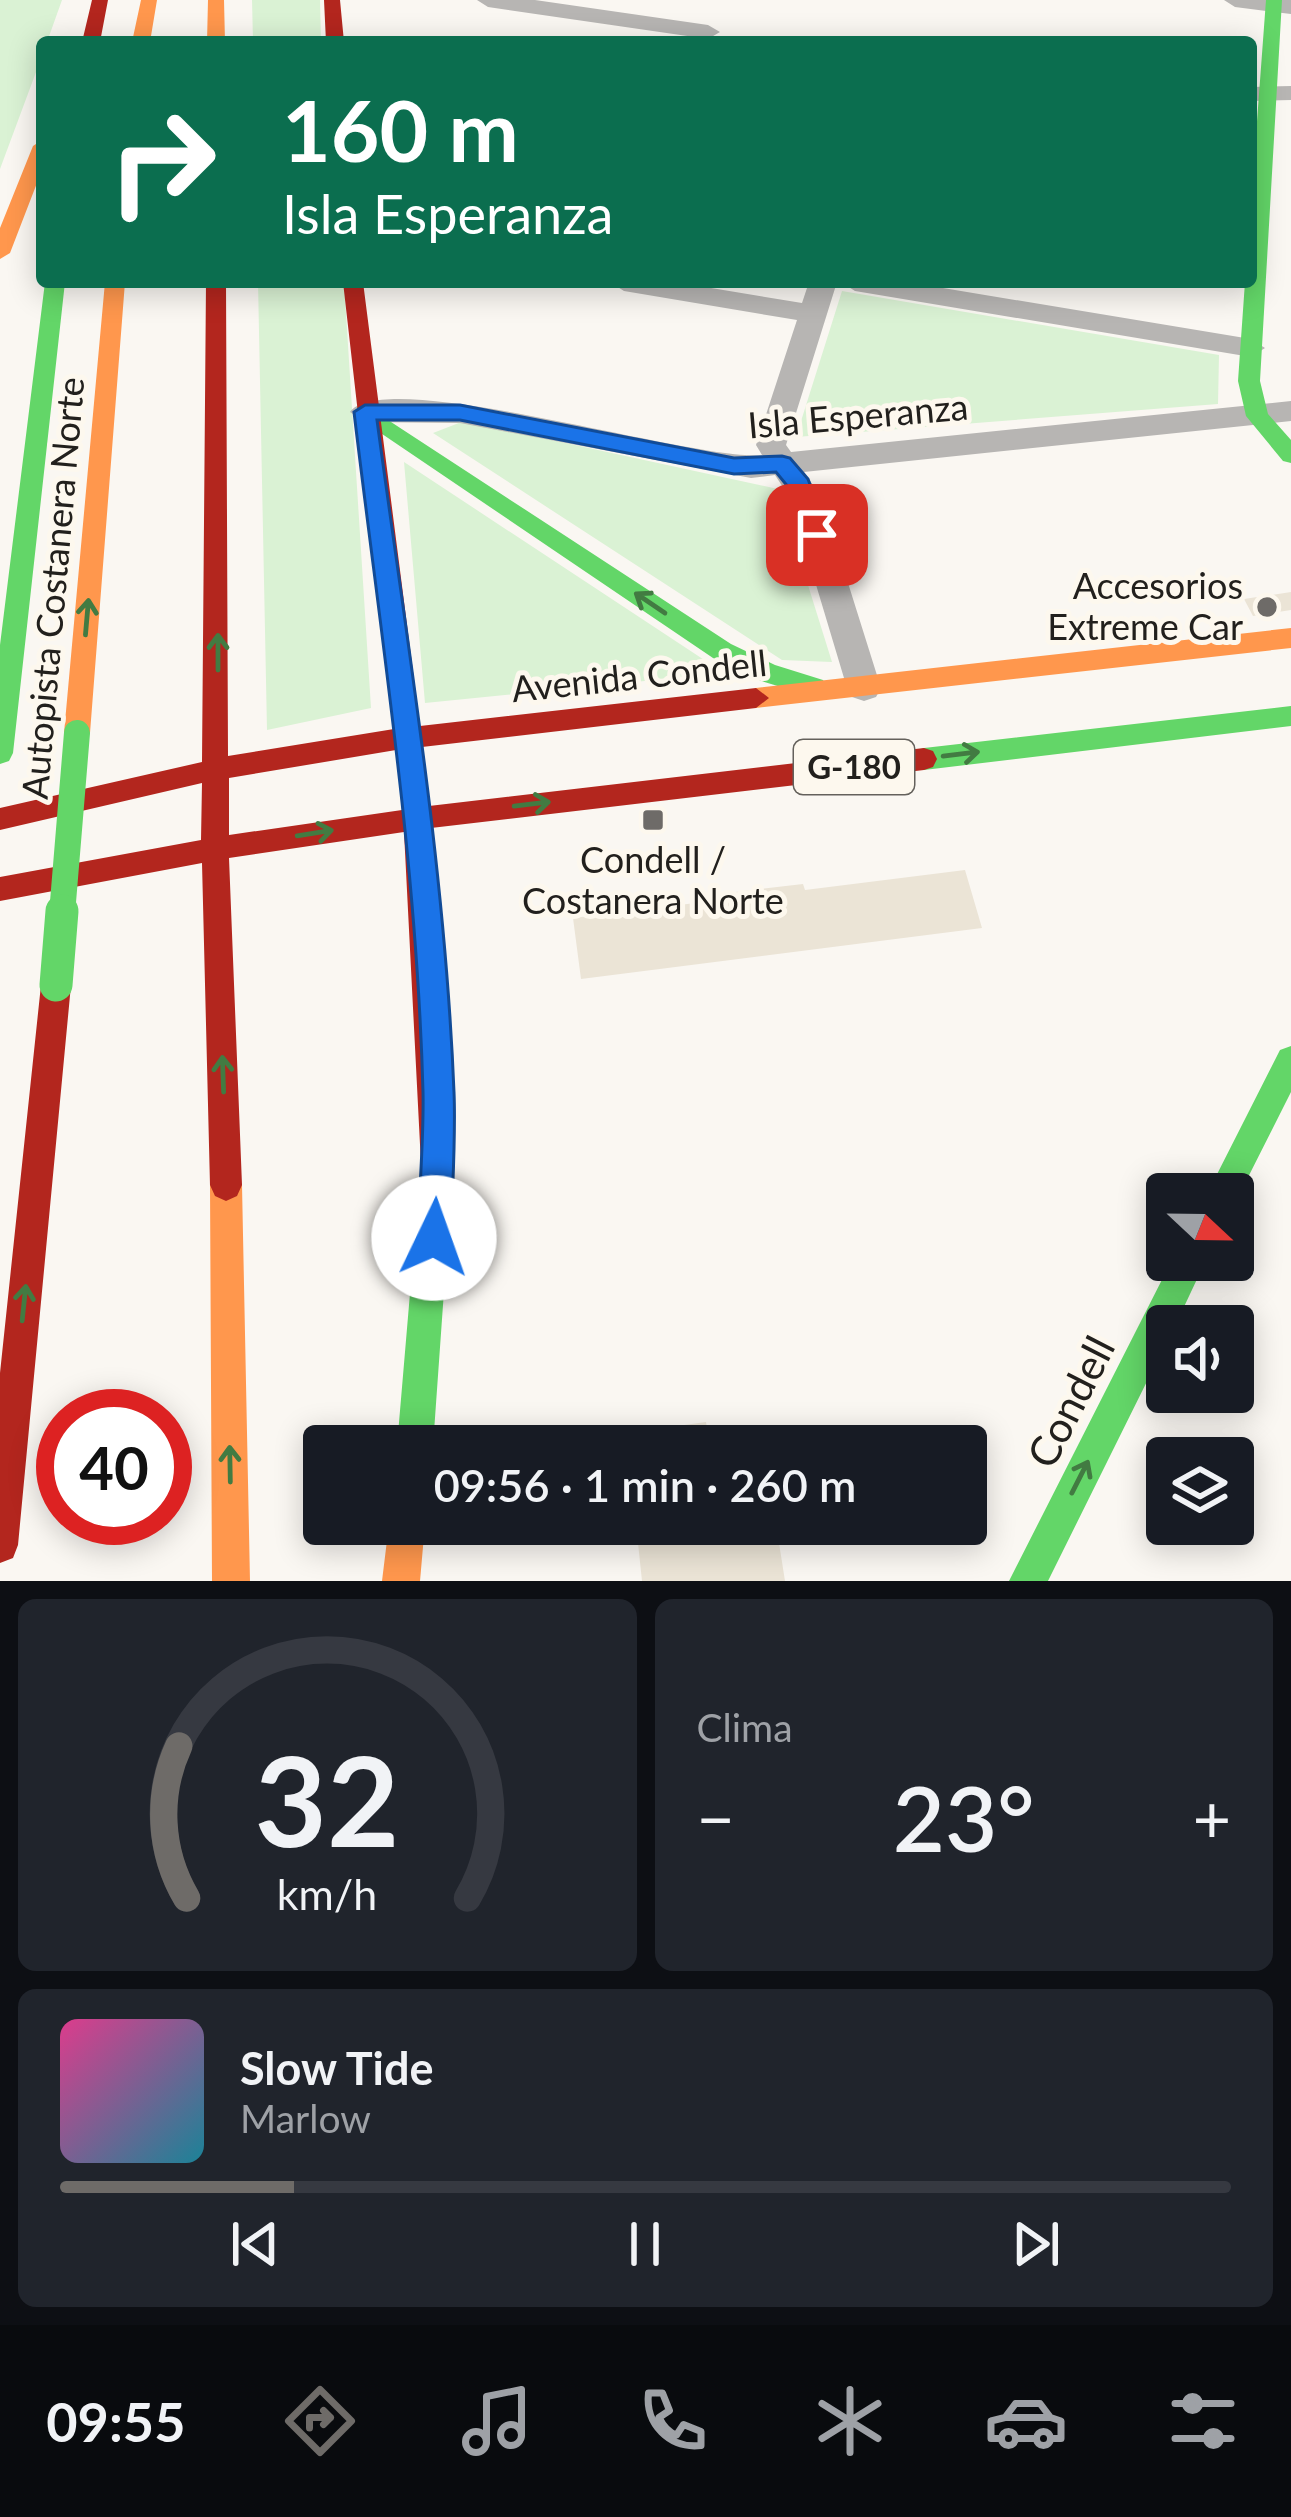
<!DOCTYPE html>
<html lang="es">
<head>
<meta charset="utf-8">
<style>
  :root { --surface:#171b24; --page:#20242c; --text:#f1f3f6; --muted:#9ea1a6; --line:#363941; --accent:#6e6b68 }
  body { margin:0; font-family:Lato,sans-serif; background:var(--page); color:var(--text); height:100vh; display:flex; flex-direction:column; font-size:45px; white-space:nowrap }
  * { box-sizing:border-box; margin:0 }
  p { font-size:39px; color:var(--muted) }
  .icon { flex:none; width:66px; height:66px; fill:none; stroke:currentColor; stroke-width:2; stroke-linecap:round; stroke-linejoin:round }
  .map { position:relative; height:1581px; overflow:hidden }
  .sheet { display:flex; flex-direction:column; gap:18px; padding:18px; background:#0d0f14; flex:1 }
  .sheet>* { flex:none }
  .hud { position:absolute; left:36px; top:36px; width:1221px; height:252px; border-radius:12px; box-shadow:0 6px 30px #0003; background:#0b6e4f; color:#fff; overflow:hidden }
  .needle { width:78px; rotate:112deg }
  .buttons { position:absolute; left:1146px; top:1173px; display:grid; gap:24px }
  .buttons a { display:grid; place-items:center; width:108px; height:108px; border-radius:12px; background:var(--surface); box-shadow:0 6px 30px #0003; font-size:60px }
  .speed { position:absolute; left:36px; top:1389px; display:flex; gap:24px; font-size:60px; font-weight:700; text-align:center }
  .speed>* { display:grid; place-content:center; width:156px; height:156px; border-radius:50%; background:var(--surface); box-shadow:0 6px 30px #0003; line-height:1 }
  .speed .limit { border:18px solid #d22; background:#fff; color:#111 }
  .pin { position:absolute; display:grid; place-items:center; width:102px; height:102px; color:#fff; margin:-51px; border-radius:24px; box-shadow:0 6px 18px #0006 }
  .me { position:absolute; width:132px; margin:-66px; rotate:3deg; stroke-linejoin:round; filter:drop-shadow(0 0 9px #0008) }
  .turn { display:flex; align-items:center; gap:42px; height:252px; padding:0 48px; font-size:54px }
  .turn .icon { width:156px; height:156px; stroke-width:2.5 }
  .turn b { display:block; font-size:84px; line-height:102px }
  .big { font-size:90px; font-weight:600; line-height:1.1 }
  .sheet .card { flex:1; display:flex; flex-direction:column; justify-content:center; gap:18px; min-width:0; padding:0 42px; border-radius:18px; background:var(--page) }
  .sheet .dial { align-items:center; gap:0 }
  .dial svg { height:312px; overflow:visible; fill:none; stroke:var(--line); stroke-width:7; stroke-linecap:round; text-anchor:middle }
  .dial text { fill:var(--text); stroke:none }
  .song { display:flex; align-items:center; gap:36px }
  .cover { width:144px; height:144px; border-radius:18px; background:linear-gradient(135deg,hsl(330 70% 55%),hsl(190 70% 35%)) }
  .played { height:12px; border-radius:6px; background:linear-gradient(90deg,var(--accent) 20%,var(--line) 20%) }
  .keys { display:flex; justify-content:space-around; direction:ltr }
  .heat { display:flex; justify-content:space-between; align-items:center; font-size:66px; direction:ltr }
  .sheet .tiles { flex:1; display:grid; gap:18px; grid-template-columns:1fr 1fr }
  .card:last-child { grid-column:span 2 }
  .trip { position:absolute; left:303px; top:1425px; width:684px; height:120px; border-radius:12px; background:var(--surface); box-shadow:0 6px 30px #0003; font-weight:600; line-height:120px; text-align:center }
  .tab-bar { display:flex; height:192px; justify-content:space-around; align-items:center; background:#090b0e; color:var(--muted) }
  .tab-bar .icon { width:84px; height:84px }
  .tab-bar .active { color:var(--accent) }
  .tab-bar b { font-size:54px; color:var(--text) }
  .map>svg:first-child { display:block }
  .green { fill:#daf2d4 }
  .building { fill:#ebe4d6 }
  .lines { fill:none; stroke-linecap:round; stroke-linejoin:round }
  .street { fill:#b7b5b3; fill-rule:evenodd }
  .fast { fill:#63d668; fill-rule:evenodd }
  .slow { fill:#ff974d; fill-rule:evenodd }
  .jam { fill:#b3261e; fill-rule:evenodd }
  .fast-bridge-far1 { stroke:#63d668; stroke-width:26 }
  .fast-bridge { stroke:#63d668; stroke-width:33 }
  .oneway { stroke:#427b42 }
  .route { fill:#1a73e8; stroke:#114b97; stroke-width:3 }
  .poi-dot { fill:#6e6b68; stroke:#fdf8ee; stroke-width:4.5 }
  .labels { text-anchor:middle; stroke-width:10; stroke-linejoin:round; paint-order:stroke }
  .shield { fill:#fdf8ee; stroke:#64615c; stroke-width:3 }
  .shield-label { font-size:33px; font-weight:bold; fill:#22201d }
  .street-label { font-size:36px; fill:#22201d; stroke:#fdf8ee }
  .poi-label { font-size:36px; fill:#22201d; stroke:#fdf8ee; text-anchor:end }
  .near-street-label { font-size:42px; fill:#22201d; stroke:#fdf8ee }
</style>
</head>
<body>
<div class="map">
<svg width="1291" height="1581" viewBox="0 0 1291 1581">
  <rect width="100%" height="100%" fill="#faf7f2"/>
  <path class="green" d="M 0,0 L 62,0 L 47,42 L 42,42 L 42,56 L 0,169 Z
    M 252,0 L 320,0 L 321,42 L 253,42 Z
    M 258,282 L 344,282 L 371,708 L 267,730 Z
    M 842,291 L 1219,355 L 1218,404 L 796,437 Z
    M 464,421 L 778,489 L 832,662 L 782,660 L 433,433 Z
    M 404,462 L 724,673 L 425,703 Z"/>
  <path class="building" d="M 1291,592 L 1291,610 L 1253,616 L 1244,599 Z
    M 965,870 L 982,928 L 581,979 L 573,918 L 728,899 L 727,893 L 803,884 L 805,890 Z
    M 706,1422 L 710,1446 L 657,1446 L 655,1429 Z
    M 636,1524 L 776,1524 L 785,1581 L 642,1581 Z"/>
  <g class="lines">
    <path class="street" d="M 477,0 L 535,0 L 708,25 L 720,32 L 708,39 L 488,7 Z
      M 1224,0 L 1291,0 L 1291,14 L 1235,7 Z
      M 1291,86 L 1291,100 L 1251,101 L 1251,87 Z
      M 610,282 L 675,282 L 802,303 L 809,282 L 837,282 L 786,445 L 791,452 L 1291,401 L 1291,421 L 804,472 L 821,497 L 881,688 L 876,697 L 864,701 L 852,697 L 847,688 L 790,498 L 775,475 L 751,478 L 460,423 L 365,422 L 350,412 C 385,365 696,462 762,455 L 756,445 L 797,320 L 624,291 Z
      M 841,282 L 907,282 L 1251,339 L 1265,348 L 1251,357 L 855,291 Z"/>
    <path class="fast" d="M 1266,0 L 1282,0 L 1260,381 L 1268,414 L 1291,440 L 1291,463 L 1283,461 L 1246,416 L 1238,381 L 1245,282 L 1251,282 L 1251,202 Z
      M 45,282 L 65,282 L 13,753 L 9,761 L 0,764 L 0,645 Z
      M 365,405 L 731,644 L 775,665 L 823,680 L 827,687 L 823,694 L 814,697 L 758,680 L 713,658 L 357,417 L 357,407 Z
      M 1291,706 L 1291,726 L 924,770 L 915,767 L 911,759 L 915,751 L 924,748 Z
      M 1291,1046 L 1291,1092 L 1234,1205 L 1233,1194 L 1207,1194 L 1280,1050 Z
      M 437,1149 L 448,1153 L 453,1164 L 433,1446 L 397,1446 L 421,1164 L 426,1153 Z
      M 1172,1260 L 1206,1260 L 1175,1326 L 1167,1326 L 1167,1341 L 1048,1581 L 1009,1581 Z"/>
    <path class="slow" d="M 141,0 L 157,0 L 150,42 L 132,42 Z
      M 208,0 L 224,0 L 225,42 L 207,42 Z
      M 42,140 L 42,170 L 10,253 L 0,259 L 0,228 L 33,146 Z
      M 105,282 L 125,282 L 90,733 L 86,740 L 68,740 L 64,733 Z
      M 1291,628 L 1291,648 L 756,708 L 743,698 L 756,688 Z
      M 226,1169 L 237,1174 L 242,1185 L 250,1581 L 212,1581 L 210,1185 L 215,1174 Z
      M 389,1524 L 425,1524 L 420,1581 L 382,1581 Z"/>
    <path class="jam" d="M 92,0 L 108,0 L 100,42 L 82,42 Z
      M 324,0 L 340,0 L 344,42 L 326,42 Z
      M 206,282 L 226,282 L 228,756 L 394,729 L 343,282 L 363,282 L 420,726 L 756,688 L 769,698 L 756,708 L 422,747 L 429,806 L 924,748 L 933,751 L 937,759 L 933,767 L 924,770 L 431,828 L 453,1164 L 448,1175 L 437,1179 L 426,1175 L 421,1164 L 404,832 L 229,858 L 242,1185 L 237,1196 L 226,1201 L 215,1196 L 210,1185 L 202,863 L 0,901 L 0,877 L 201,840 L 202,783 L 0,830 L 0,808 L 202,762 ZM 396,750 L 402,810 L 229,835 L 229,778 Z
      M 56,972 L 66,976 L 71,985 L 18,1545 L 13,1558 L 0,1563 L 0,1373 L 41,985 L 46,976 Z"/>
    <path class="fast-bridge-far1" d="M 62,914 L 77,733"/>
    <path class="fast-bridge" d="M 56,985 L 62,911"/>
  </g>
  <defs><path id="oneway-shaft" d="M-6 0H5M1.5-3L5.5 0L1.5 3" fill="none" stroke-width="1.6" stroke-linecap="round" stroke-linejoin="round" transform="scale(3)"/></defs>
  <g class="oneway">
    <use href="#oneway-shaft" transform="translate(650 603) rotate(-146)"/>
    <use href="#oneway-shaft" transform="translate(87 617) rotate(-85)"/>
    <use href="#oneway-shaft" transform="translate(218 652) rotate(-90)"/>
    <use href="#oneway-shaft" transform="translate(961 754) rotate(-7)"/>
    <use href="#oneway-shaft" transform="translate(532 804) rotate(-7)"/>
    <use href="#oneway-shaft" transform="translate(315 833) rotate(-9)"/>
    <use href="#oneway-shaft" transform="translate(223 1074) rotate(-92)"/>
    <use href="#oneway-shaft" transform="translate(24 1303) rotate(-84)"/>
    <use href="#oneway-shaft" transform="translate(230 1464) rotate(-91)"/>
    <use href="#oneway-shaft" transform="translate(1080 1477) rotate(-63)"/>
  </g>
  <path class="route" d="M 365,405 L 460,405 L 734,458 L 782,456 L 790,458 L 808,479 L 829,535 L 825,541 L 808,541 L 789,488 L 776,472 L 734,474 L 460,420 L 377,420 C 407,643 445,867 454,1092 C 456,1140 452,1189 451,1238 L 446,1249 L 434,1254 L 422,1249 L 418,1238 C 419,1189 424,1140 423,1092 C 417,865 381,638 354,412 Z"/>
  <g class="poi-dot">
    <circle cx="1267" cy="607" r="12"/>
    <rect x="641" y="808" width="24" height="24" rx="6"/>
  </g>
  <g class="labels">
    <rect class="shield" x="794" y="740" width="120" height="54" rx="9"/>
    <g class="shield-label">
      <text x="854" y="779">G-180</text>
    </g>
    <g class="street-label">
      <text transform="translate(858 416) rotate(-5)" y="13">Isla Esperanza</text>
      <text transform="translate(53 588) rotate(-85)" y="13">Autopista Costanera Norte</text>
      <text transform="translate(639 676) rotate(-6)" y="13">Avenida Condell</text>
    </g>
    <g class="poi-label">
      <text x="1243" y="599">Accesorios<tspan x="1243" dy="41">Extreme Car</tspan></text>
      <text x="653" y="873" text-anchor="middle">Condell /<tspan x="653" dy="41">Costanera Norte</tspan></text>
    </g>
    <g class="near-street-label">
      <text transform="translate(1071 1402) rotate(-63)" y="15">Condell</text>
    </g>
  </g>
</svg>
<div class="buttons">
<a><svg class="needle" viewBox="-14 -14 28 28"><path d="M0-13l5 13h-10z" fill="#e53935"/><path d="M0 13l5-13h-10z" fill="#9ea1a6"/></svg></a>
<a><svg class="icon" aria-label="sound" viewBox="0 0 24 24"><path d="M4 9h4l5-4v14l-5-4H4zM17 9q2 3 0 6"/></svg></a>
<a><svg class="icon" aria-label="layers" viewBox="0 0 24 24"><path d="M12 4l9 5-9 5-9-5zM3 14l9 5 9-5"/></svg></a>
</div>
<div class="speed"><div class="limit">40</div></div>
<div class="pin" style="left:817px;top:535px;background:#d93025"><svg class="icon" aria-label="arrive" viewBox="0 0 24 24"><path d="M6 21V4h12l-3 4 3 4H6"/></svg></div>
<svg class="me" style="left:434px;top:1238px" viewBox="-20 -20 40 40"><circle r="19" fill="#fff"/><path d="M0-13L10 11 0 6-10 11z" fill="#1a73e8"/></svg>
<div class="trip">09:56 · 1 min · 260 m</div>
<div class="hud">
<div class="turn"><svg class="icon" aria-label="right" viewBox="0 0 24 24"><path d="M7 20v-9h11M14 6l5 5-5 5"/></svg><div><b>160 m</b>Isla Esperanza</div></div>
</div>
</div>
<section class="sheet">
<div class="tiles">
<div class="card dial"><svg viewBox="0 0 100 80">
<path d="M14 69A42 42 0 1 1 86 69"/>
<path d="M14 69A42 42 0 0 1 12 30" stroke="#6e6b68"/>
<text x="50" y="56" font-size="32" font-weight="700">32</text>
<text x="50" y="72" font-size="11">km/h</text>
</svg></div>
<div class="card"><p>Clima</p>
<div class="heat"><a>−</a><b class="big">23°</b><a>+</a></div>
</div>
<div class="card">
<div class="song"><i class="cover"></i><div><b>Slow Tide</b><p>Marlow</p></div></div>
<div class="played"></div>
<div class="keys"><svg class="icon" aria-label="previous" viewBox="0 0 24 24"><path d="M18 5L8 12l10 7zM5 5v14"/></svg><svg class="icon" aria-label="pause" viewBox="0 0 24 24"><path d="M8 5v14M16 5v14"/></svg><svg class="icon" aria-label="next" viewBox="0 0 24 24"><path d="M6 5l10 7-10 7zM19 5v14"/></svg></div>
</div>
</div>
</section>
<nav class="tab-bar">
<b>09:55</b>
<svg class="icon active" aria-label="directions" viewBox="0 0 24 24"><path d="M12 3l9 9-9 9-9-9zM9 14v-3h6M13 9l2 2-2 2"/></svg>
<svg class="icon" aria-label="music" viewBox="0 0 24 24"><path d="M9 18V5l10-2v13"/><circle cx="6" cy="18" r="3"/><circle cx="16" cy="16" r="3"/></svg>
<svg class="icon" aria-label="phone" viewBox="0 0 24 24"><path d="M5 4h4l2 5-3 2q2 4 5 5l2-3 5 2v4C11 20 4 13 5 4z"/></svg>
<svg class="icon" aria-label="climate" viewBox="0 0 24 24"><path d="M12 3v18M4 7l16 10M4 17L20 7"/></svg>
<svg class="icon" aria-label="car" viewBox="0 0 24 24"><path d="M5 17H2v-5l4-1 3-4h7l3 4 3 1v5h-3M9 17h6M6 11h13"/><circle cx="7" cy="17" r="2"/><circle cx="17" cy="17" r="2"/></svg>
<svg class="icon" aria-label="filters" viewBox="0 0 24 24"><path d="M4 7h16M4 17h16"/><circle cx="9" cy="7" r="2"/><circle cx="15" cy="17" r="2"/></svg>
</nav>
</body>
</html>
